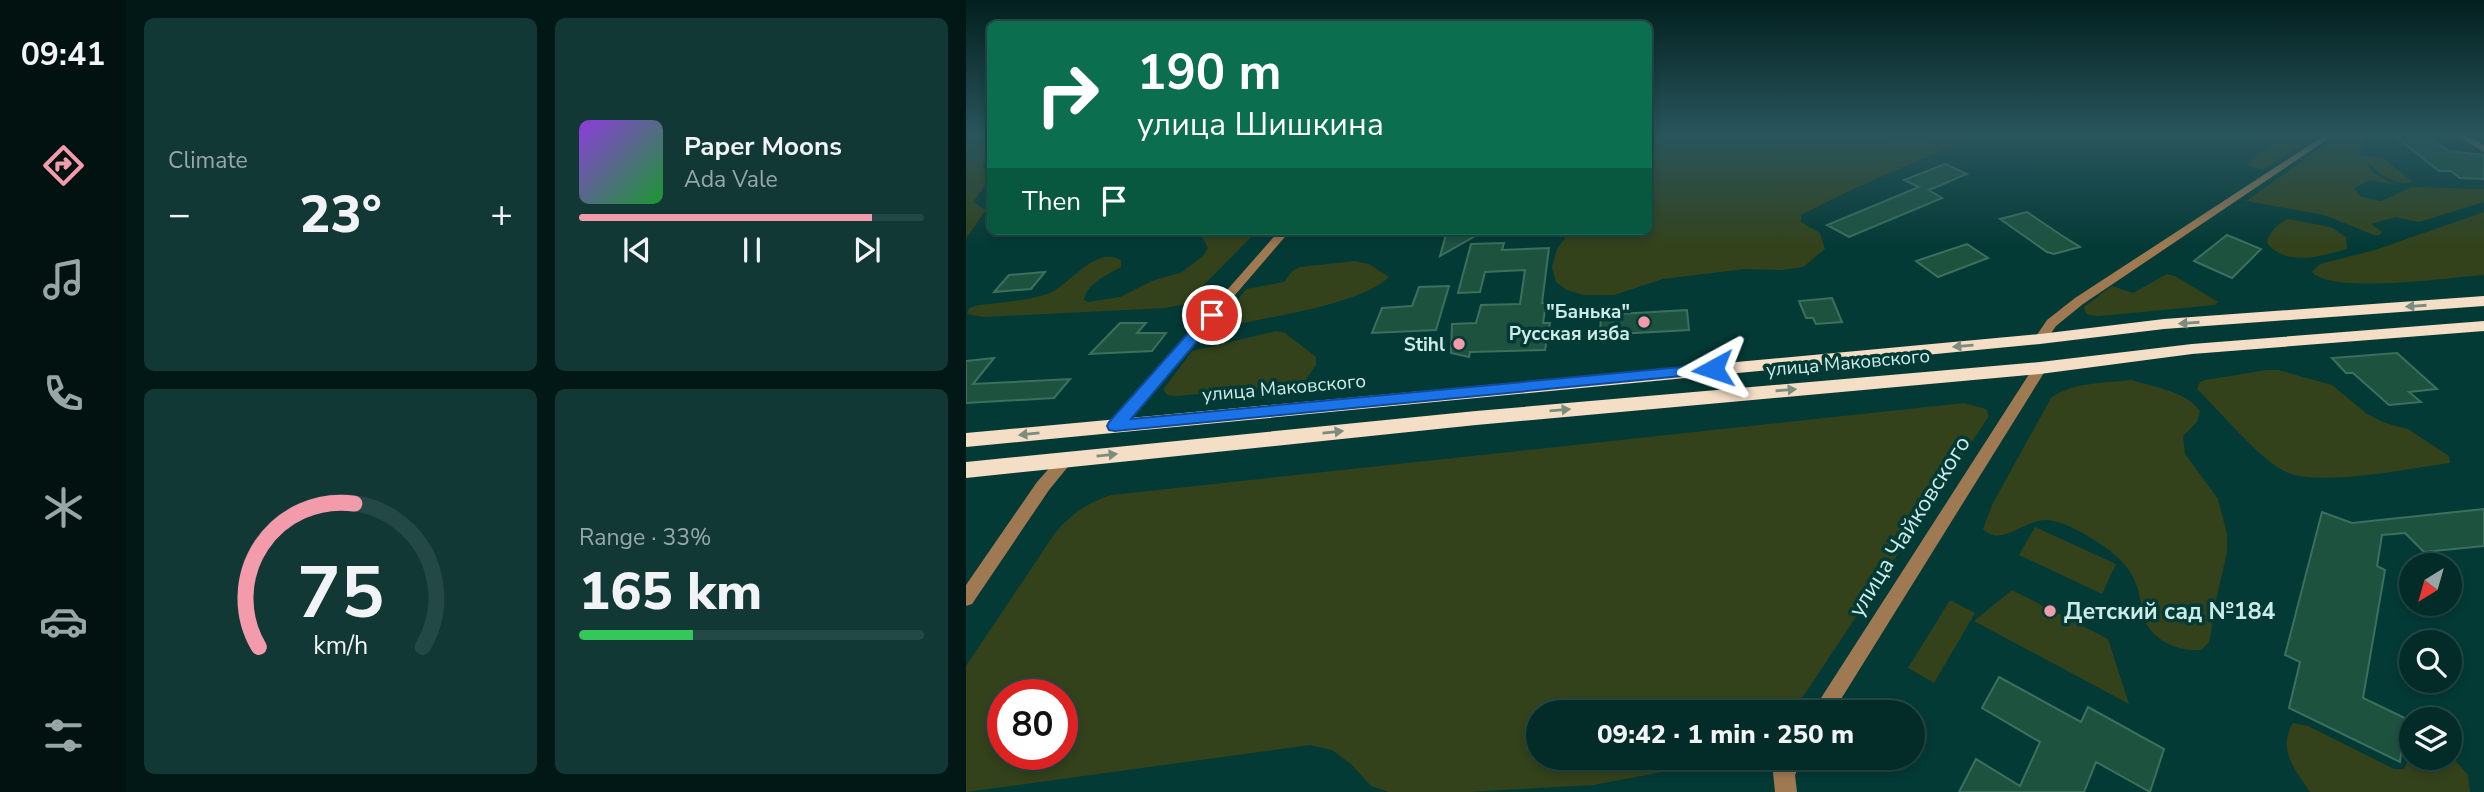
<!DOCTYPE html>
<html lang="en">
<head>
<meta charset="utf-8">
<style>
  :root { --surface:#032c28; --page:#113834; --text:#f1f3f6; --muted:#97a7a8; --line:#244845; --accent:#f39aab }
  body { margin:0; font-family:"Nunito Sans",sans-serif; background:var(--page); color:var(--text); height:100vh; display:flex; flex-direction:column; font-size:26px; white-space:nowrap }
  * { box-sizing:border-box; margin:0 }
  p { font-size:23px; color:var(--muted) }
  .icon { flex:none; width:38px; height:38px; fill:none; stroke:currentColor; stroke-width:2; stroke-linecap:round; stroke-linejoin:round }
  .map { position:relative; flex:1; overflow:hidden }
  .panel { display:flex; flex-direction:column; gap:18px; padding:18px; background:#021816; width:840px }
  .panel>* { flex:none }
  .guide { position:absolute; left:21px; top:21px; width:665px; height:214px; border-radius:10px; box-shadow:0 4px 10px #0003,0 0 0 2px var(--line); background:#0b6e4f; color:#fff; overflow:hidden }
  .needle { width:46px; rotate:217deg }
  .controls { position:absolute; left:1433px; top:553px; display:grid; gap:14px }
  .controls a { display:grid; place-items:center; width:63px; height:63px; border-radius:50%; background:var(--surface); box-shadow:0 4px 10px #0003,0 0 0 2px var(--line); font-size:35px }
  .speed { position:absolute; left:21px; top:679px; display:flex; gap:14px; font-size:35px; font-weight:700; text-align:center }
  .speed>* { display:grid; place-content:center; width:91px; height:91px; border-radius:50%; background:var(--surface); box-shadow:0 4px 10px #0003,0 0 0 2px var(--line); line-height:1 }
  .speed .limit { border:10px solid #d22; background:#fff; color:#111 }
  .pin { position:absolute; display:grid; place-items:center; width:60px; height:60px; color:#fff; margin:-30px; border:4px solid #fff; border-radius:50%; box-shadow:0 2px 7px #0007 }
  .me { position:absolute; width:77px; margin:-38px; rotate:265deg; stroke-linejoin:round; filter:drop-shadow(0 0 5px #0008) }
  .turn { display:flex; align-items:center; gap:24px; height:147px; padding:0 35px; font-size:32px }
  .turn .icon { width:91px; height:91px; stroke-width:2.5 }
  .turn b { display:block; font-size:49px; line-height:60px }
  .then { display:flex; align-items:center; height:66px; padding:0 35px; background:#0003; gap:14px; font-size:26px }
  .big { font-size:52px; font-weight:800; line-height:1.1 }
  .panel .card { flex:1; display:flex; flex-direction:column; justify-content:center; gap:10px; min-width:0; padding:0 24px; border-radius:10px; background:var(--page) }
  .panel .dial { align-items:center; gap:0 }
  .dial svg { height:182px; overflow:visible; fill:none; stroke:var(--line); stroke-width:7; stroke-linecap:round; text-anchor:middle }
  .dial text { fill:var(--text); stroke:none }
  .song { display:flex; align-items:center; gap:21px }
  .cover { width:84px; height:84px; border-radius:10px; background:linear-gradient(135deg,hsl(270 70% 55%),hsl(130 70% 35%)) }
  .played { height:7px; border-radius:4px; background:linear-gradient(90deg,var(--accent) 85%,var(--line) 85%) }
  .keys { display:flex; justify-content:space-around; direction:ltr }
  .heat { display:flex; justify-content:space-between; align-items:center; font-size:38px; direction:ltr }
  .charge { height:10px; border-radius:5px; background:linear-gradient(90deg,#34c759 33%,var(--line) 0) }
  .panel .tiles { flex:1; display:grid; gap:18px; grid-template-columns:repeat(2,1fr) }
  .trip { position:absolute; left:560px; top:700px; width:399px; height:70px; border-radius:35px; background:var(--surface); box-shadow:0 4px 10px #0003,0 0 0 2px var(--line); font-weight:800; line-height:70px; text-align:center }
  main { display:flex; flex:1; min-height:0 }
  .menu { display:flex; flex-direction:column; width:126px; justify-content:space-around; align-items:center; background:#011210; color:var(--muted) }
  .menu .icon { width:49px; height:49px }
  .menu .on { color:var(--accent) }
  .menu b { font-size:32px; color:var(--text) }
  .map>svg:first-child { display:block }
  .green { fill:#33421b; fill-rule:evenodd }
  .building { fill:#1d523f; stroke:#3c705c; stroke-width:2 }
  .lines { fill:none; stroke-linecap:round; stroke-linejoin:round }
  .minor { fill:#9f7952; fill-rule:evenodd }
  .trunk { fill:#f5dec6; fill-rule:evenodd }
  .oneway { fill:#7c8c7e }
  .route { fill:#1a73e8; stroke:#114b97; stroke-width:2 }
  .poi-dot { fill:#f39aab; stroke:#043a36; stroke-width:2.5 }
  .labels { text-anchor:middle; stroke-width:7; stroke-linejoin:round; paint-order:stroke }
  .poi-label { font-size:19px; font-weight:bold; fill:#cdece8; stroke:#043a36; text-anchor:end }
  .street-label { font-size:19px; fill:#cdece8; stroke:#043a36 }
  .near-street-label { font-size:23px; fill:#cdece8; stroke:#043a36 }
  .near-poi-label { font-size:23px; font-weight:bold; fill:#cdece8; stroke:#043a36; text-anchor:start }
</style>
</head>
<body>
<main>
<nav class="menu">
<b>09:41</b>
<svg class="icon on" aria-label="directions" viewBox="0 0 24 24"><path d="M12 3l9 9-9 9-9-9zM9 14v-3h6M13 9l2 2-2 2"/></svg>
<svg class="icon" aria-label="music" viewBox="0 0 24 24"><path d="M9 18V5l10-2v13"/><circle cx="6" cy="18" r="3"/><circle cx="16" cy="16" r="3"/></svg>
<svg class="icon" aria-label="phone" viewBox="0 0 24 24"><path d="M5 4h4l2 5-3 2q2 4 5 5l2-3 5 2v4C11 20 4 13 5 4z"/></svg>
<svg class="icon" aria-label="climate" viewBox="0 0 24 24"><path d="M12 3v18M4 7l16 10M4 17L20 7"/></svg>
<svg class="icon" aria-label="car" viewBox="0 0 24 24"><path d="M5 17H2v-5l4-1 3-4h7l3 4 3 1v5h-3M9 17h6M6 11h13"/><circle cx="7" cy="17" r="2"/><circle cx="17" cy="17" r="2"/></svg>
<svg class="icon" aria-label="filters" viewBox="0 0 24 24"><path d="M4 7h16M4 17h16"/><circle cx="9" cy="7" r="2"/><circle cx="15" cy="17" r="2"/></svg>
</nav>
<section class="panel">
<div class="tiles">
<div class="card"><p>Climate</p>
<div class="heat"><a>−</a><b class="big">23°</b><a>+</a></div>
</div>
<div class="card">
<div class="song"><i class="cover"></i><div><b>Paper Moons</b><p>Ada Vale</p></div></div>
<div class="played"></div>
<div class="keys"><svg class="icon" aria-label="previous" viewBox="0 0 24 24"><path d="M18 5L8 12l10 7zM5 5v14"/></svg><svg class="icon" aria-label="pause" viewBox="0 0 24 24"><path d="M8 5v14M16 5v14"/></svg><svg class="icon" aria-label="next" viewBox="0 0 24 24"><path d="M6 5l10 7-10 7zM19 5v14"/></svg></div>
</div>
<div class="card dial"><svg viewBox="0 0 100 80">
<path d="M14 69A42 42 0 1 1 86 69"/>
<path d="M14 69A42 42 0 0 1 56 6" stroke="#f39aab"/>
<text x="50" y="56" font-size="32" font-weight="700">75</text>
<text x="50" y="72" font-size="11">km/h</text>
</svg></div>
<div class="card"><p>Range · 33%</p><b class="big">165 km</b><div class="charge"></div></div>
</div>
</section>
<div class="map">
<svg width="1518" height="792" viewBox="0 0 1518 792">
  <rect width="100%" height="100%" fill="#043a36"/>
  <path class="green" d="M 0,135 L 24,135 L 24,157 L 17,165 L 22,181 L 7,202 L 20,210 L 0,238 Z
    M 732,135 L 918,135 C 932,151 972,129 993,141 L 992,147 L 979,149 L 885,190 L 835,215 L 835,222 L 854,233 L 859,249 L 837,267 L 816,270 L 780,269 L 697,279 L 648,295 L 617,295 L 601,290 L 590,282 L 586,267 L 591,249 L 604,231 L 682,231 L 683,144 L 702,137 Z
    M 1316,135 L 1351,135 L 1296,170 L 1280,165 Z
    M 1373,135 L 1400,135 L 1392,155 L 1417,158 L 1447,182 L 1436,183 L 1418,177 L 1400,161 L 1407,173 L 1430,185 L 1404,180 L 1388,188 L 1394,196 L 1415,201 L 1446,187 L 1518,189 L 1518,202 L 1453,222 L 1429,217 L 1405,224 L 1416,232 L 1413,235 L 1408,235 L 1358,215 L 1280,201 Z
    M 1518,212 L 1518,275 C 1487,277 1365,295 1346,272 L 1354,264 L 1409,250 Z
    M 1322,219 L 1365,227 L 1380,237 L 1381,249 C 1356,256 1320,267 1301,243 C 1302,232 1313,223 1322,219 Z
    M 226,231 L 290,232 L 219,304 L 200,308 L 18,317 L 1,314 L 3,308 L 13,305 C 36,302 62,301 84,293 C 103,285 130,245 155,260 L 155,267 C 141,275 121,283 118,300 L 122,302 L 154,297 L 186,281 L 216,272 L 237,256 L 242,248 L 236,237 Z
    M 389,261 L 403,264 L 423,277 C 396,303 315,315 277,323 L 267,325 L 255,321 L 280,289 L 318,282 L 326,271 L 334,267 Z
    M 1201,274 L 1209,276 L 1252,302 L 1249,305 L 1134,316 C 1127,316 1118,316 1118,307 L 1146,286 L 1167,293 Z
    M 310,331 L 319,333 L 350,357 L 350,365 L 337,384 L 211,396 L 202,395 L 197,390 L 226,351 Z
    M 1301,370 L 1312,370 L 1366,385 L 1401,414 L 1419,423 L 1442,429 L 1483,456 L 1484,463 C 1444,468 1351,488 1318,471 C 1290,456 1255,412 1231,389 L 1234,382 L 1239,380 Z
    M 1165,380 C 1187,387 1220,391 1234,411 L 1231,422 L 1217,436 L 1219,454 L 1252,499 L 1261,534 L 1261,552 L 1248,609 L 1245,633 L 1243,642 L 1235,650 C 1213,652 1187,641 1178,619 C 1175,613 1176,605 1174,598 C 1171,578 1159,562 1143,550 C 1126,538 1102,522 1081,520 C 1059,519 1035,548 1017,529 L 1027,503 L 1085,398 C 1106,382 1140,383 1165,380 Z
    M 998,403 L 1020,409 L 1023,416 L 827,712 L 572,712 L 572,758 L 771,758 L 627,785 L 502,792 L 423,792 L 405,786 L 385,764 L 366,750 L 344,745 L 0,792 L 0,666 L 89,533 C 105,514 121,503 145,495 ZM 37,695 L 96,695 L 96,754 L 37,754 Z
    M 1069,527 L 1150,564 L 1136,594 L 1053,555 Z
    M 1046,590 L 1142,639 L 1163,704 L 1008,621 Z
    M 984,600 L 1009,613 L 968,683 L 942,668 Z
    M 1327,723 L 1342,726 L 1428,769 L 1438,769 L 1445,754 L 1446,758 L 1484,758 L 1484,755 L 1502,775 L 1504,792 L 1344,792 C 1329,769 1311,750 1327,723 Z"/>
  <path class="building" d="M 1431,135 L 1461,135 L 1482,151 L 1518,155 L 1518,179 L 1494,178 L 1485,171 L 1473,171 L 1430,137 L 1434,137 Z
    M 979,164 L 1001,174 L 963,190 L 976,198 L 883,237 L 861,225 L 953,187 L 938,180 Z
    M 1061,212 L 1095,235 L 1114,247 L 1088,254 L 1081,252 L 1034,219 Z
    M 481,231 L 518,231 L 474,256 Z
    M 1261,235 L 1295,249 L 1266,278 L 1228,261 Z
    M 538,243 L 536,250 L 583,248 L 576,303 L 580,303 L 577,323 L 584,323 L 579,350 L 504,352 L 503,357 L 485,353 L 486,324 L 510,323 L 515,305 L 554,304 L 559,270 L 519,272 L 514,292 L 492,293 L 505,244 Z
    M 1001,244 L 1022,258 L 972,277 L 950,261 Z
    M 79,272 L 65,289 L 28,292 L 43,275 Z
    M 483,286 L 470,330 L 406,333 L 416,308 L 446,306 L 453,287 Z
    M 866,298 L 876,322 L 850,324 L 847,318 L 840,318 L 833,301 Z
    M 721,310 L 723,330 L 634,335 L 635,315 Z
    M 154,323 L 180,323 L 171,333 L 200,333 L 186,351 L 124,354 Z
    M 1431,353 L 1471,389 L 1443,392 L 1455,402 L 1423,405 L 1387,373 L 1380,373 L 1366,358 Z
    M 28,358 L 7,384 L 104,379 L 88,398 L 0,403 L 0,361 Z
    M 1518,509 L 1518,546 L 1458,552 L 1439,533 L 1416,535 L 1411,566 L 1419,570 L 1397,698 L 1439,718 L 1434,762 L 1323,708 L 1334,662 L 1319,655 L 1356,512 L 1386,523 Z
    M 1033,677 L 1115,722 L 1122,707 L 1198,749 L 1184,792 L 1130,762 L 1118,792 L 993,792 L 1010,759 L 1054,786 L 1074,742 L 1016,708 Z"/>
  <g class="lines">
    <path class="minor" d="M 1359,135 L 1368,135 L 1117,304 L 1090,326 L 1079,342 L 1069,342 L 1068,339 L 1081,320 L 1109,298 Z
      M 1490,135 L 1500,135 L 1518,145 L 1518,152 Z
      M 313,231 L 324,231 L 154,429 L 144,429 L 142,426 L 144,423 Z
      M 1074,364 L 1081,368 L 867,712 L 846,712 L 1067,368 Z
      M 100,454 L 105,455 L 108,459 L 105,463 L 83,490 L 6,604 L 0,606 L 0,585 L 71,482 L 95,455 Z
      M 815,758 L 837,758 L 829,775 L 831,792 L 809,792 L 807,773 Z"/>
    <path class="trunk" d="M 1518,296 L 1518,306 L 1198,329 L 1074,344 L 0,447 L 0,433 L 1074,334 L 1198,319 Z
      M 1518,321 L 1518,331 L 1226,354 L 1074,374 L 510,425 L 0,478 L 0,462 L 510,411 L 1074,362 L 1226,344 Z"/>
  </g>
  <defs><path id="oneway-solid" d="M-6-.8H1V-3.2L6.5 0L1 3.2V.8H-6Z" transform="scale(1.75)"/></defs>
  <g class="oneway">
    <use href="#oneway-solid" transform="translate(1450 306) rotate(176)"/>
    <use href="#oneway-solid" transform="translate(1223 323) rotate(176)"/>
    <use href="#oneway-solid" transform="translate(997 346) rotate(175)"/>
    <use href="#oneway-solid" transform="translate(820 390) rotate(-5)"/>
    <use href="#oneway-solid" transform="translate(594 410) rotate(-5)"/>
    <use href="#oneway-solid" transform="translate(367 432) rotate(-6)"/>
    <use href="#oneway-solid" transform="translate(63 434) rotate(174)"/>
    <use href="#oneway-solid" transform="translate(141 455) rotate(-6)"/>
  </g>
  <linearGradient id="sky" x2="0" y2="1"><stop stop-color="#02201e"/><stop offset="0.55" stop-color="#29555d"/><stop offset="1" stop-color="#29555d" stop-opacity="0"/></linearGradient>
  <rect width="1518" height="246" fill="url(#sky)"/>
  <path class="route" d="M 246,311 L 253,315 L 251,318 L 165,419 L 747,364 L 755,369 L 747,373 L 149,431 L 143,430 L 141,426 L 143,422 L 241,312 Z"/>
  <g class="poi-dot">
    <circle cx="678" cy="322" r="7"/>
    <circle cx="493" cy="344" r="7"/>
    <circle cx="1084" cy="611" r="7"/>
  </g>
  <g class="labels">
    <g class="poi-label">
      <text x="664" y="318">"Банька"<tspan x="664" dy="22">Русская изба</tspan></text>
      <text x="479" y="351">Stihl</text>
    </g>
    <g class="street-label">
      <text transform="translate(882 362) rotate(-5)" y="7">улица Маковского</text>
      <text transform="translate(318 387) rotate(-5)" y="7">улица Маковского</text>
    </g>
    <g class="near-street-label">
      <text transform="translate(943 526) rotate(-58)" y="8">улица Чайковского</text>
    </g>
    <g class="near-poi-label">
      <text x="1098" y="619">Детский сад №184</text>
    </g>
  </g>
</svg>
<div class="controls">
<a><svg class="needle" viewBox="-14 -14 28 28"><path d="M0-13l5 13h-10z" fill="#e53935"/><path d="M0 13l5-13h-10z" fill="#97a7a8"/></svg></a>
<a><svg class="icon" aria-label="search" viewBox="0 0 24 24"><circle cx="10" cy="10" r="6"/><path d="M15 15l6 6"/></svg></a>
<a><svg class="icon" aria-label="layers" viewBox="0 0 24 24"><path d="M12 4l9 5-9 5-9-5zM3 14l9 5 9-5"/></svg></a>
</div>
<div class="speed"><div class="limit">80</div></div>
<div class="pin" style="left:246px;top:315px;background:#d93025"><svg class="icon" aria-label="arrive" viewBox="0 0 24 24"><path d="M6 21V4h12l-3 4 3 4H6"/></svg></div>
<svg class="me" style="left:747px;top:369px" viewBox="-20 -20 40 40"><path d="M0-17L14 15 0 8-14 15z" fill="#1a73e8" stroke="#fff" stroke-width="4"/></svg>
<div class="trip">09:42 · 1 min · 250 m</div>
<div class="guide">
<div class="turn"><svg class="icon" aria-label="right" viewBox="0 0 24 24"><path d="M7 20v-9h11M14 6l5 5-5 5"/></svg><div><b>190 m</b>улица Шишкина</div></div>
<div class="then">Then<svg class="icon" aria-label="arrive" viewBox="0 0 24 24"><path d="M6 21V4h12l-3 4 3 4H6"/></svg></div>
</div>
</div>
</main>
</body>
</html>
